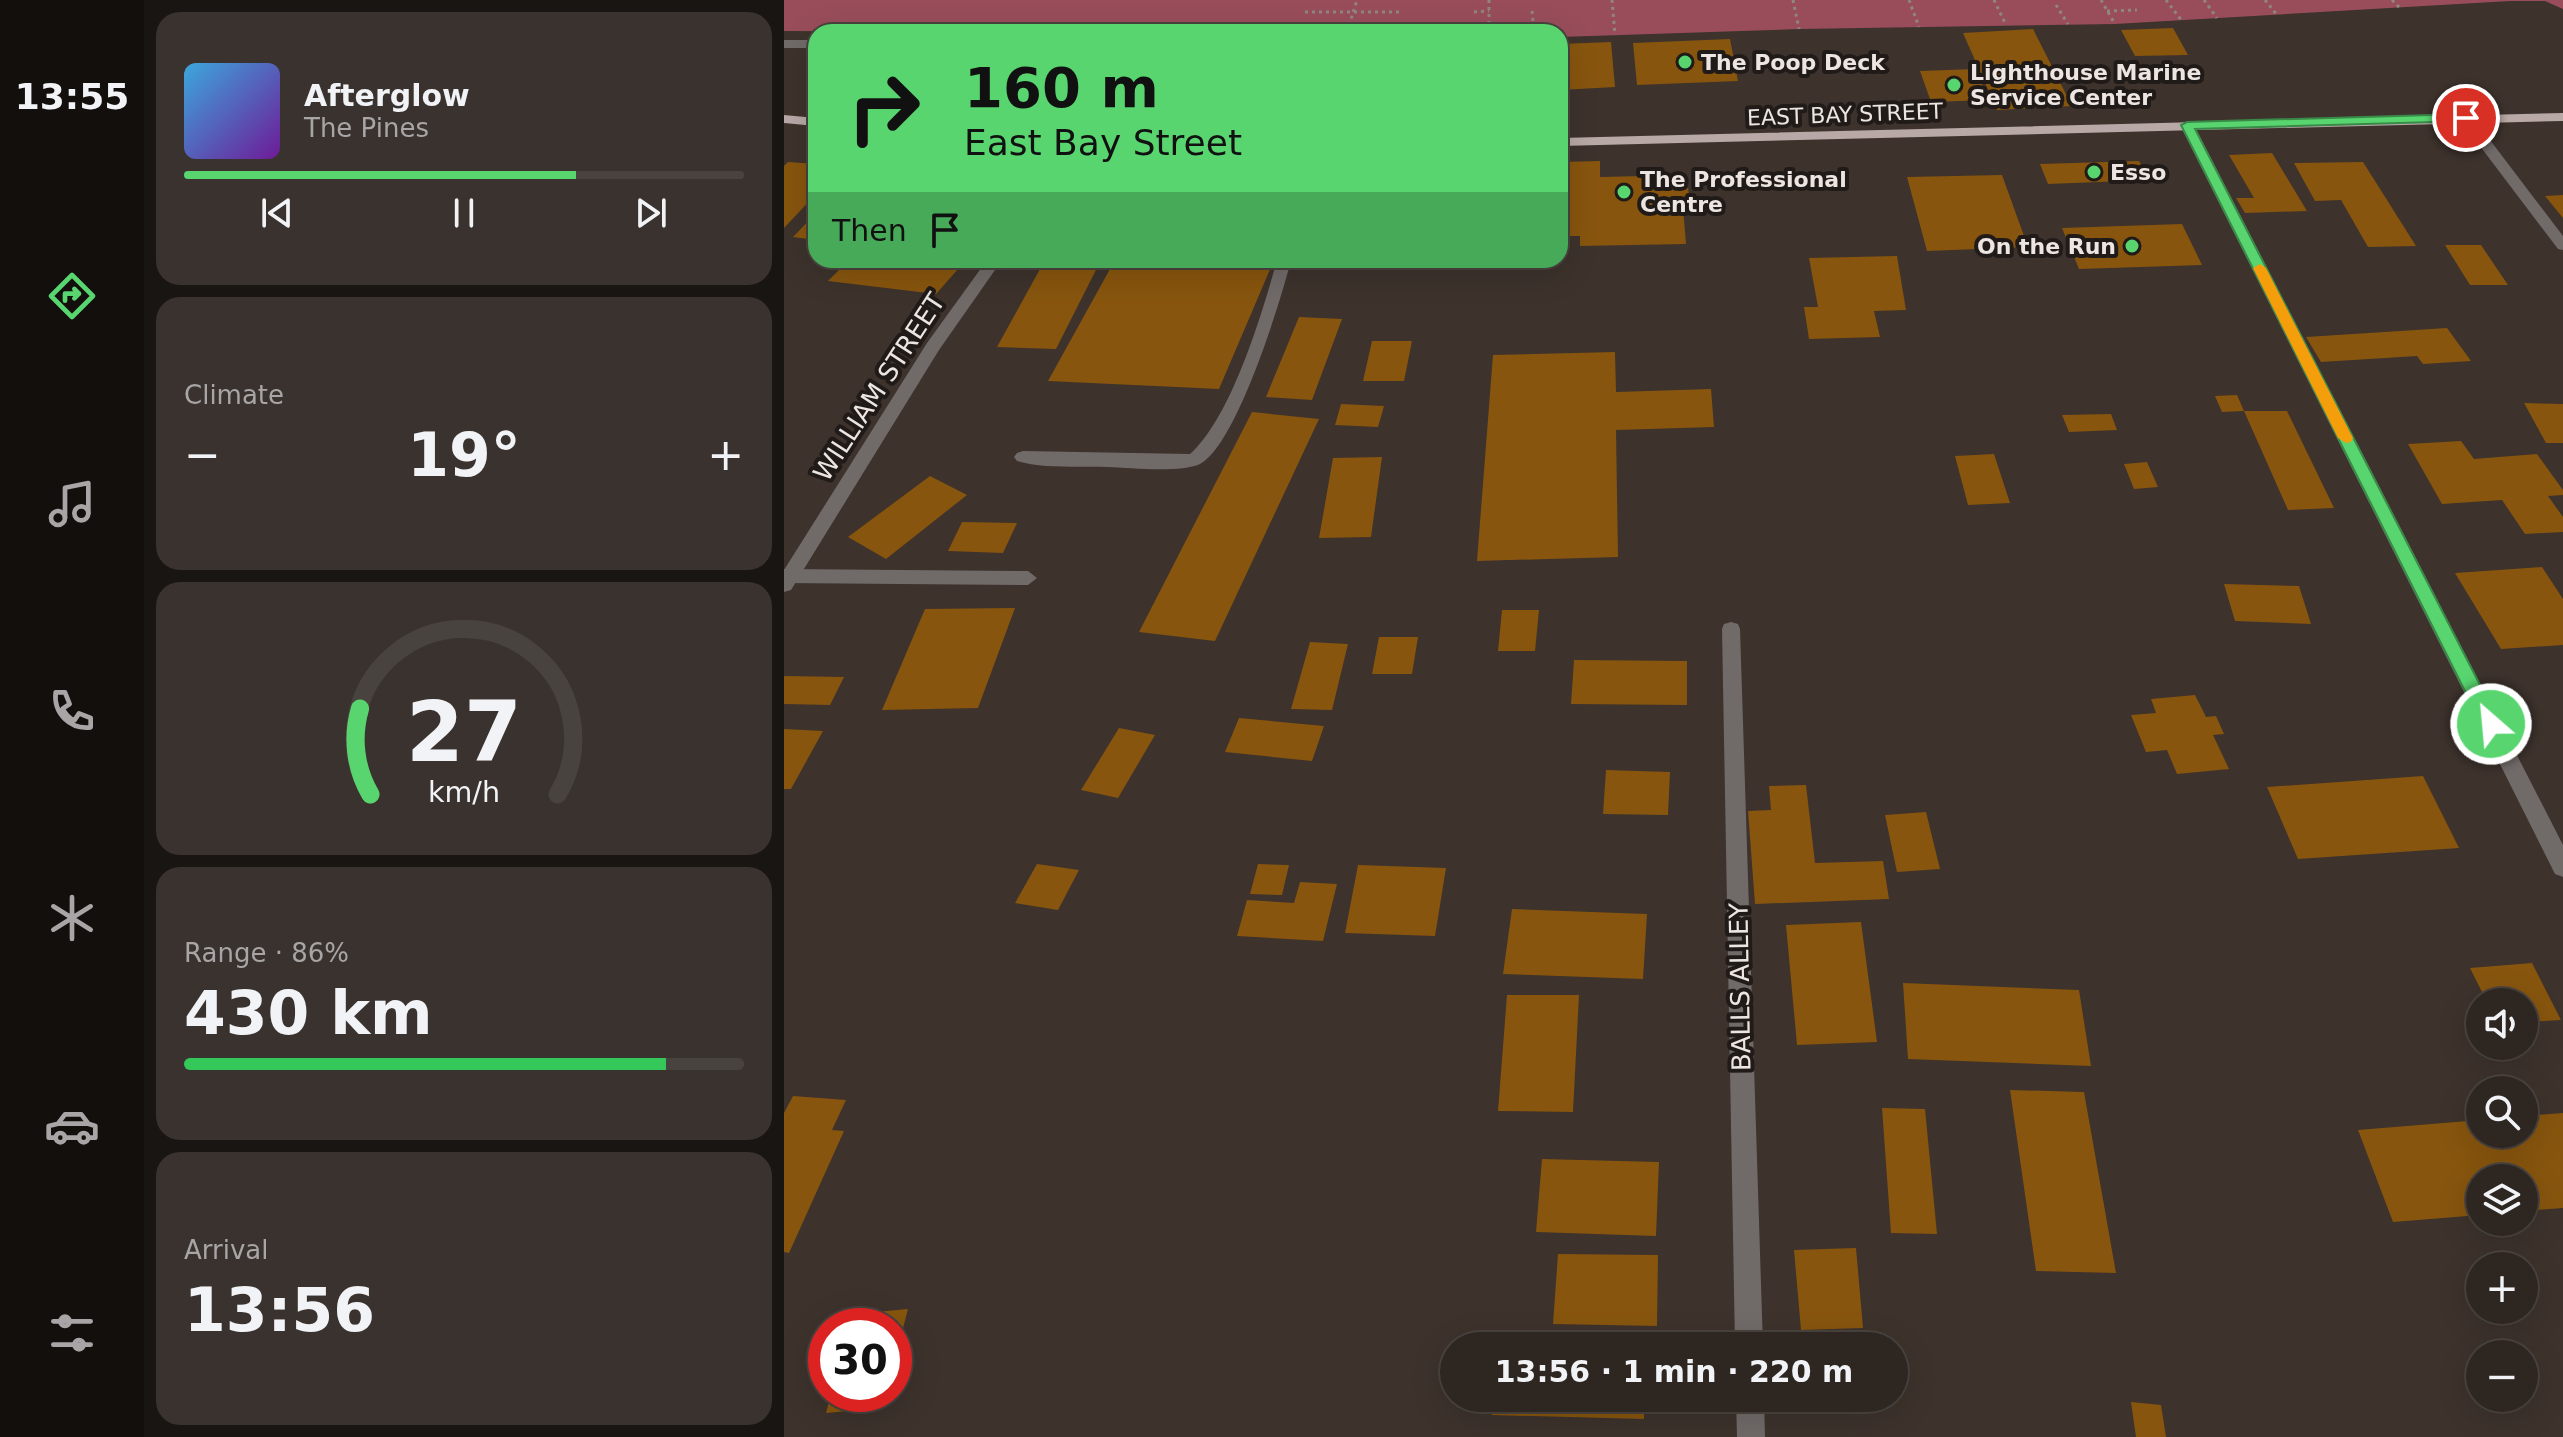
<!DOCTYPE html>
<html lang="en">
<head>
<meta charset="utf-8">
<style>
  :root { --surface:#2e2621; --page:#3a322e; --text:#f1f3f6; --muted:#a7a5a5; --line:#49433f; --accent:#58d56f }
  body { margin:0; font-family:"DejaVu Sans",sans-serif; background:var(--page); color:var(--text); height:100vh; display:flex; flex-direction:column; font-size:30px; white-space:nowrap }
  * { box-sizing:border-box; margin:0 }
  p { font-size:26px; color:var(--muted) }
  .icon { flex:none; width:44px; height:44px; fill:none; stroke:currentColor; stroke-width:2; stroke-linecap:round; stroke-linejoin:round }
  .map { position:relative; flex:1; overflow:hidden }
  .sheet { display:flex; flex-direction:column; gap:12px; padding:12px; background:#191512; width:640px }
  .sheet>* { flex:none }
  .top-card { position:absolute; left:24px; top:24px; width:760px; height:244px; border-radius:24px; box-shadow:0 8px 32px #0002,0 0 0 2px var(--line); background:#58d56f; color:#111; overflow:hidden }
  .buttons { position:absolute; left:1682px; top:988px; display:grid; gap:16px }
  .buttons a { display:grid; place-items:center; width:72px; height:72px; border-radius:50%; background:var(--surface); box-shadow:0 8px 32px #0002,0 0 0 2px var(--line); font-size:40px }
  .speed { position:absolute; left:24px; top:1308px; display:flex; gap:16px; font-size:40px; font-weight:700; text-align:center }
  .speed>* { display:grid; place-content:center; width:104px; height:104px; border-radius:50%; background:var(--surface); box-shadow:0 8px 32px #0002,0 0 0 2px var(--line); line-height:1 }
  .speed .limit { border:12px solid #d22; background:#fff; color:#111 }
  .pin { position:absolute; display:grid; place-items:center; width:68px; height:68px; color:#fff; margin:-34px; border:4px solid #fff; border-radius:50%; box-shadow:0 2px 8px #0007 }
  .me { position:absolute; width:88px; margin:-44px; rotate:333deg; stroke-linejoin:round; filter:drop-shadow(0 0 6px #0008) }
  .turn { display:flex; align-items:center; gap:28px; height:168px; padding:0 24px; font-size:36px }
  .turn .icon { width:104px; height:104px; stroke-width:2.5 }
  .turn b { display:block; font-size:56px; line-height:68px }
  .then { display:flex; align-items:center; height:76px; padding:0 24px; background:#0003; gap:16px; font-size:30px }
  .big { font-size:60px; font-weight:600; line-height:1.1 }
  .sheet .tile { flex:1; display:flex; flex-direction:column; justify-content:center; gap:12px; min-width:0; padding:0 28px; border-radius:24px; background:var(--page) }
  .sheet .dial { align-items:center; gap:0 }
  .dial svg { height:208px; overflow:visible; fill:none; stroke:var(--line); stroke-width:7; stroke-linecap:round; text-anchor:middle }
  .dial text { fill:var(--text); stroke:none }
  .song { display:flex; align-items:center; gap:24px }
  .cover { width:96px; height:96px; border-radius:12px; background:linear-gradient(135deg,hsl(200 70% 55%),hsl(280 70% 35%)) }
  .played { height:8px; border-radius:4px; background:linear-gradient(90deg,var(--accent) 70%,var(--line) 70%) }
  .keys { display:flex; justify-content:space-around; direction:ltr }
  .heat { display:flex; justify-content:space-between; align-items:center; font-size:44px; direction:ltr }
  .charge { height:12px; border-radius:6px; background:linear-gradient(90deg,#34c759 86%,var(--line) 0) }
  .trip { position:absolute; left:656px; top:1332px; width:468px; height:80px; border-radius:40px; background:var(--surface); box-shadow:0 8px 32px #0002,0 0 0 2px var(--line); font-weight:600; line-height:80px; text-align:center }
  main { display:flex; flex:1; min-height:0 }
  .tabs { display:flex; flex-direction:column; width:144px; justify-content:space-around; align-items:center; background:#120f0d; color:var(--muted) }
  .tabs .icon { width:56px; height:56px }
  .tabs .current { color:var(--accent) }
  .tabs b { font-size:36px; color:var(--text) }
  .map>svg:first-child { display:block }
  .water { fill:#994d5b }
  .building { fill:#87550e }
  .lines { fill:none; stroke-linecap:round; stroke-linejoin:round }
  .path { stroke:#908681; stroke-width:3; stroke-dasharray:3 4; stroke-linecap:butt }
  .service { fill:#706a69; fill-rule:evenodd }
  .minor { fill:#706a69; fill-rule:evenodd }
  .trunk { fill:#b8a8a6; fill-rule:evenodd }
  .route { fill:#58d56f; stroke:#398a48; stroke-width:2 }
  .slow { fill:#f59e0b }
  .poi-dot { fill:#58d56f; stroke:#201b18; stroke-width:3 }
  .labels { text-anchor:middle; stroke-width:8; stroke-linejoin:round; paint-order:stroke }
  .far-poi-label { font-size:22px; font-weight:bold; fill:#ece5e1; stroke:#201b18; text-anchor:start }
  .far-street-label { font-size:22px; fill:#ece5e1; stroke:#201b18 }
  .street-label { font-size:26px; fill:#ece5e1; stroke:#201b18 }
</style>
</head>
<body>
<main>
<nav class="tabs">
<b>13:55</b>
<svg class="icon current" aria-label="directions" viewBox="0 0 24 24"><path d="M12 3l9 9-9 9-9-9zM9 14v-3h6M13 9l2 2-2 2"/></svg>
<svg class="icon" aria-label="music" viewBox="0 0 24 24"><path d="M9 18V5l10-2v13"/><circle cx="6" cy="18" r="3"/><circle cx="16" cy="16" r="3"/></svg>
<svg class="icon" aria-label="phone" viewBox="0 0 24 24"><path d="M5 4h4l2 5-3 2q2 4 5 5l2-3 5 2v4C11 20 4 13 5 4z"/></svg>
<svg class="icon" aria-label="climate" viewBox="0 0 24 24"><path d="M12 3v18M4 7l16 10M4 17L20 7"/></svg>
<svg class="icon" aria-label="car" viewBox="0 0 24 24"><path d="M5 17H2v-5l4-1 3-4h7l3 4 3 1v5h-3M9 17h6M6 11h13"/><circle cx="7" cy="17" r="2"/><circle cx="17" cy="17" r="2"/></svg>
<svg class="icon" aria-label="filters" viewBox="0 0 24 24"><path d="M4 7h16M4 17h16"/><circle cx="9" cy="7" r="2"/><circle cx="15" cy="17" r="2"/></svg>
</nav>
<section class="sheet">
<div class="tile">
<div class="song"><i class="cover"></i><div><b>Afterglow</b><p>The Pines</p></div></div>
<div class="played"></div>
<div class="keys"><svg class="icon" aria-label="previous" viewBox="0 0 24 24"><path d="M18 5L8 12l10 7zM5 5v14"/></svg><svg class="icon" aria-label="pause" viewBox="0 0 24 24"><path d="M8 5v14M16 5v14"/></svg><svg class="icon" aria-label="next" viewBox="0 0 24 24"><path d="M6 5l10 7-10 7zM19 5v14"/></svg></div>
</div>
<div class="tile"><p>Climate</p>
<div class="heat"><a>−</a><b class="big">19°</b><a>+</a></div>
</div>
<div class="tile dial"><svg viewBox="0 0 100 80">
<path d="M14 69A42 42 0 1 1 86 69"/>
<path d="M14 69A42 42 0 0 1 10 36" stroke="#58d56f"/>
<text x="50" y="56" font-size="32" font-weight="700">27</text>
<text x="50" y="72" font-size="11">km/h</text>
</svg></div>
<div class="tile"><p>Range · 86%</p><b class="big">430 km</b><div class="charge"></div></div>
<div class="tile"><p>Arrival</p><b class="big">13:56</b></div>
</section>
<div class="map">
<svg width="1779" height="1437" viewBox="0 0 1779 1437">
  <rect width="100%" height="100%" fill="#3d322c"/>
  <path class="water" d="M 0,0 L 1779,0 L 1779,9 L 1761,1 L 1726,1 L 1331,24 L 1015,29 L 776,37 L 776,32 L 369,32 L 256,28 L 177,32 L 0,31 Z"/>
  <path class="building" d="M 1389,28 L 1404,55 L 1351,56 L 1337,30 Z
    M 1249,29 L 1288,106 L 1213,110 L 1179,33 Z
    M 946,39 L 954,81 L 853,85 L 849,43 Z
    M 827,42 L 831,87 L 776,90 L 776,44 Z
    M 1192,69 L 1205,100 L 1147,102 L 1136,71 Z
    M 1353,70 L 1380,70 L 1386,81 L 1358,82 Z
    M 1488,153 L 1523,211 L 1461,213 L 1452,198 L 1470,198 L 1445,155 Z
    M 816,161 L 816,177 L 903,175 L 906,207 L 899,207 L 902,244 L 796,246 L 796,236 L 776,236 L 776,162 Z
    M 1355,161 L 1365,180 L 1264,184 L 1256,164 Z
    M 4,162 L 32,164 L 32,194 L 0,228 L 0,166 Z
    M 1579,162 L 1603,200 L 1632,246 L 1584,247 L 1557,200 L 1531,201 L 1510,163 Z
    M 1218,175 L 1244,247 L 1143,251 L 1123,177 Z
    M 1779,195 L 1779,218 L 1761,196 Z
    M 32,213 L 32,240 L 9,237 Z
    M 1398,224 L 1418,265 L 1295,269 L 1278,228 Z
    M 1661,245 L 1697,245 L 1724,285 L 1686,285 Z
    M 1113,256 L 1122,310 L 1090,311 L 1096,337 L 1025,339 L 1020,307 L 1034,307 L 1025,258 Z
    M 65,260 L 182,260 L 152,294 L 44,281 Z
    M 261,260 L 317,260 L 272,349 L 213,347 Z
    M 331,260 L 490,260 L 435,389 L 264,381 Z
    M 515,317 L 558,319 L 528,400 L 482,397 Z
    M 1663,328 L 1687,361 L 1639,364 L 1633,356 L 1537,362 L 1522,337 Z
    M 588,341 L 628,341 L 620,381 L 579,381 Z
    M 831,352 L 832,392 L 927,389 L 930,427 L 832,430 L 834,557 L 693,561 L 709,355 Z
    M 1453,395 L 1460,411 L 1438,412 L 1431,396 Z
    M 1740,403 L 1779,404 L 1779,443 L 1762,443 Z
    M 557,404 L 600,406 L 594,427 L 551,425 Z
    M 1460,411 L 1503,411 L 1550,508 L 1504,510 Z
    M 468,412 L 535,419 L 431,641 L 355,632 Z
    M 1327,414 L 1333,430 L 1285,432 L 1278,415 Z
    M 1677,441 L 1690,459 L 1753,454 L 1779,490 L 1779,495 L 1764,496 L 1779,517 L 1779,532 L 1741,534 L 1718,500 L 1658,504 L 1624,444 Z
    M 1210,454 L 1226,503 L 1184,505 L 1171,456 Z
    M 598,457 L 587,537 L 535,538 L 549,458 Z
    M 1363,462 L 1374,487 L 1350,489 L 1340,464 Z
    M 146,476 L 183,495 L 102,559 L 64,537 Z
    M 178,522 L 233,523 L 219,553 L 164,551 Z
    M 1758,567 L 1779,599 L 1779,645 L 1717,649 L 1671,573 Z
    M 1440,584 L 1515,586 L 1527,624 L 1451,621 Z
    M 231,608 L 194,708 L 98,710 L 141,609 Z
    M 718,610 L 755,610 L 751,651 L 714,651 Z
    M 595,637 L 634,637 L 628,674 L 588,674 Z
    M 526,642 L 564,644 L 548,710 L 507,709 Z
    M 790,660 L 903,661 L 903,705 L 787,704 Z
    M 0,676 L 60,677 L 46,705 L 0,704 Z
    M 1411,695 L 1422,717 L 1432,716 L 1440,734 L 1429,735 L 1445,769 L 1393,774 L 1383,750 L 1362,752 L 1347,715 L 1372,713 L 1367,699 Z
    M 455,718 L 540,726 L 528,761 L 441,752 Z
    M 335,728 L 371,735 L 334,798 L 297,790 Z
    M 0,729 L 39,731 L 7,789 L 0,789 Z
    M 822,770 L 886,772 L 884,815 L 819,814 Z
    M 1639,776 L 1675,848 L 1514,859 L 1483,787 Z
    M 1022,785 L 1031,863 L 1099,861 L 1105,899 L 971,904 L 964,811 L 987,810 L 985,786 Z
    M 1142,812 L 1156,869 L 1113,872 L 1101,815 Z
    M 253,864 L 295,870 L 274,910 L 231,903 Z
    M 474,864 L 505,865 L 498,895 L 466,894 Z
    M 574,865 L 662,868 L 651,936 L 561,933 Z
    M 516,882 L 553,884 L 539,941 L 453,936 L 463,900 L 510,903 Z
    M 728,909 L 863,914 L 859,979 L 719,974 Z
    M 1077,922 L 1093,1042 L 1013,1045 L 1002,925 Z
    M 1748,963 L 1777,1020 L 1740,1022 L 1740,1002 L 1703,1002 L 1686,968 Z
    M 1119,983 L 1295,990 L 1307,1066 L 1124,1059 Z
    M 723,995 L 795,995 L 789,1112 L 714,1111 Z
    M 1226,1090 L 1300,1092 L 1332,1273 L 1252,1271 Z
    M 9,1096 L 62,1100 L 48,1130 L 60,1131 L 5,1253 L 0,1252 L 0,1113 Z
    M 1098,1108 L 1141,1109 L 1153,1234 L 1107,1233 Z
    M 1779,1113 L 1779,1208 L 1740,1211 L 1740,1178 L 1696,1178 L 1696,1215 L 1609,1222 L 1574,1130 L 1696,1120 L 1696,1134 L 1740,1134 L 1740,1116 Z
    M 758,1159 L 875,1162 L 872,1236 L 752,1232 Z
    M 1072,1248 L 1079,1328 L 1017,1330 L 1010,1250 Z
    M 774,1254 L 874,1255 L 873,1326 L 769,1324 Z
    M 124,1309 L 111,1359 L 110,1326 L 65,1326 L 69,1314 Z
    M 715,1337 L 862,1340 L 862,1346 L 714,1346 Z
    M 47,1394 L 102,1394 L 98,1408 L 42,1413 Z
    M 709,1398 L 860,1398 L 860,1419 L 708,1415 Z
    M 1347,1402 L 1377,1405 L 1382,1437 L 1352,1437 Z"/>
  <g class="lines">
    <path class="path" d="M 705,0 L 705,32
      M 828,0 L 831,35
      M 1009,0 L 1015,29
      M 1125,0 L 1135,27
      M 1210,0 L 1222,25
      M 1317,0 L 1331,24
      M 1382,0 L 1398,21
      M 1420,0 L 1433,18
      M 1481,0 L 1493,15
      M 1608,0 L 1616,8
      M 1272,5 L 1284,24
      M 748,11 L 750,32
      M 1323,11 L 1353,10
      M 521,12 L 619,12
      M 690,12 L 705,11
      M 563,32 L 573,0"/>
    <path class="service" d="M 0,40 L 32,40 L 32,48 L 0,48 Z
      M 493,260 L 507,260 C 497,301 452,446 416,464 C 396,473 347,468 324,467 C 296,466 260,469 233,461 L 230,457 L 233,453 L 239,451 L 406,454 C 447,418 478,314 493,260 Z
      M 0,569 L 244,571 L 253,578 L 244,585 L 0,583 Z"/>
    <path class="minor" d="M 1677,115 L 1687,115 L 1779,236 L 1779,250 L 1774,249 L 1677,121 Z
      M 1398,122 L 1410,125 L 1779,845 L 1779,877 L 1771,874 L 1396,125 Z
      M 203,260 L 218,260 L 155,350 L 7,590 L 0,592 L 0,570 L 143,343 Z
      M 947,622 L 954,624 L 956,629 L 979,1346 L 951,1346 L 938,629 L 940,624 Z
      M 952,1398 L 980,1398 L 981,1437 L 953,1437 Z"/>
    <path class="trunk" d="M 1779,113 L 1779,121 L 776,146 L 776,138 Z
      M 0,115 L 32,118 L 32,126 L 0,123 Z"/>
  </g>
  <path class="route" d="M 1682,114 L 1688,118 L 1686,121 L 1411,129 L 1716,724 L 1713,729 L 1700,729 L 1397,125 L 1403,122 Z"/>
  <path class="slow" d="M 1476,264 L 1482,268 L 1569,438 L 1567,442 L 1562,443 L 1554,438 L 1469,268 Z"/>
  <g class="poi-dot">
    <circle cx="901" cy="62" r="8"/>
    <circle cx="1170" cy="85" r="8"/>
    <circle cx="1310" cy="172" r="8"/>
    <circle cx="840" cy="192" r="8"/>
    <circle cx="1348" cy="246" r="8"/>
  </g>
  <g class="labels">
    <g class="far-poi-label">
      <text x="917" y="70">The Poop Deck</text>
      <text x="1186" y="80">Lighthouse Marine<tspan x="1186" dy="25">Service Center</tspan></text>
      <text x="1326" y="180">Esso</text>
      <text x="856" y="187">The Professional<tspan x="856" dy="25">Centre</tspan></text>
      <text x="1332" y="254" text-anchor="end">On the Run</text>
    </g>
    <g class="far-street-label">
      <text transform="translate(1061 114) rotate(-2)" y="8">EAST BAY STREET</text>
    </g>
    <g class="street-label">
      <text transform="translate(95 387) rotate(-57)" y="9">WILLIAM STREET</text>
      <text transform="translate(956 987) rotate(-91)" y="9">BALLS ALLEY</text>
    </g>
  </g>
</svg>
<div class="buttons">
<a><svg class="icon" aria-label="sound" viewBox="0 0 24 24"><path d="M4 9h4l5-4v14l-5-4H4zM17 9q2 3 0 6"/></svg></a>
<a><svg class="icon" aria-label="search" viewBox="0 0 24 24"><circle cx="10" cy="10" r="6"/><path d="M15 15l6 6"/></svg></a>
<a><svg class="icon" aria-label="layers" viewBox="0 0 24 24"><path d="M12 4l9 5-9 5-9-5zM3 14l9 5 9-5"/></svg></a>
<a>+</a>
<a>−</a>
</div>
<div class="speed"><div class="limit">30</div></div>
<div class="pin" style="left:1682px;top:118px;background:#d93025"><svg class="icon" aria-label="arrive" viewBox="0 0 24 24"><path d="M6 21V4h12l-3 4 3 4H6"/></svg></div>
<svg class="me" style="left:1707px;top:724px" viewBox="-20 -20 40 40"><circle r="17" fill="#58d56f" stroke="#fff" stroke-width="3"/><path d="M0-11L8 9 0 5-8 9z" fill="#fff"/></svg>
<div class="trip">13:56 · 1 min · 220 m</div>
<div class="top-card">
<div class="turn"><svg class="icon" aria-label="right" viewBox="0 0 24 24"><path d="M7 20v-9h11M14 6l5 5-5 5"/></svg><div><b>160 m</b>East Bay Street</div></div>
<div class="then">Then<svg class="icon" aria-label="arrive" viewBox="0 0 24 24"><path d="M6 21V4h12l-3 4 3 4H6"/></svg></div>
</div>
</div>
</main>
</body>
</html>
